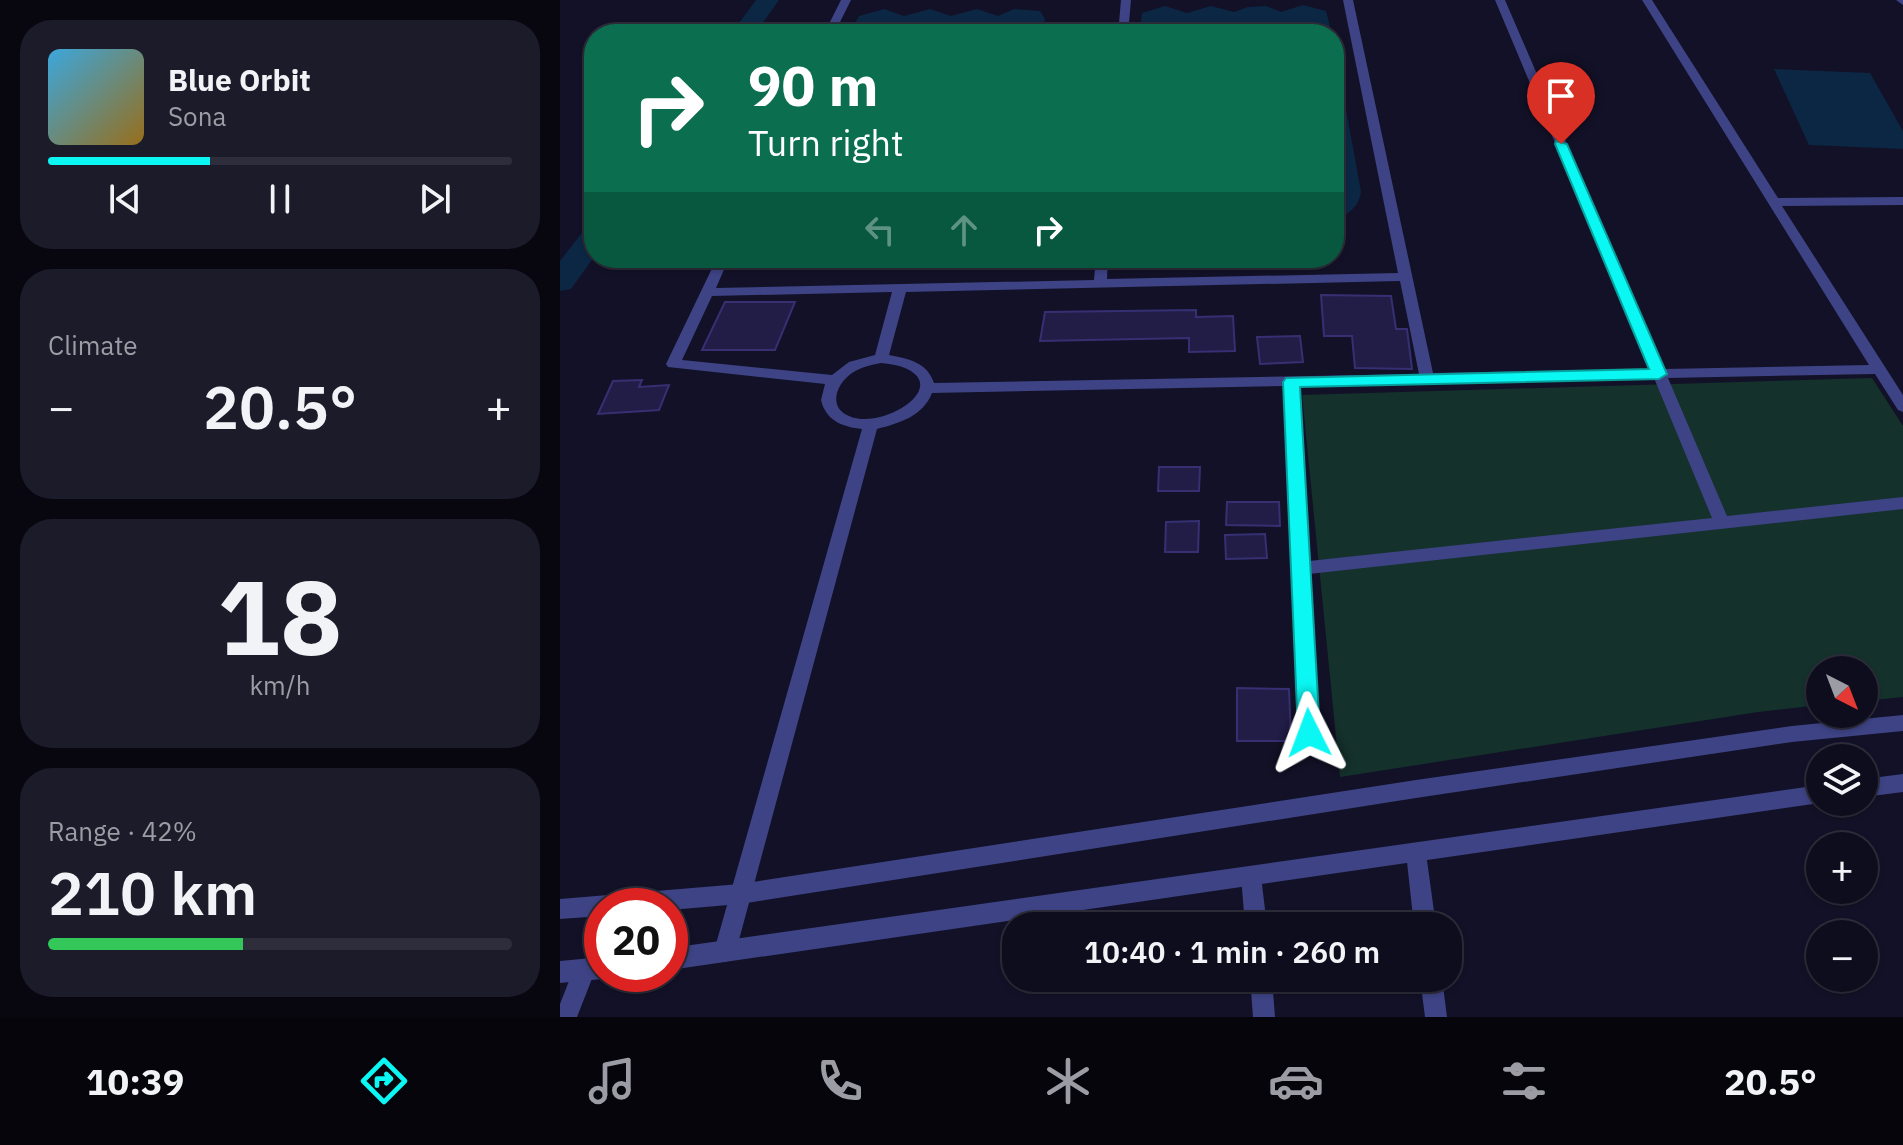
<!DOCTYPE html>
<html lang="en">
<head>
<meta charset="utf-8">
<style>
  :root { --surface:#0e0d1d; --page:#1c1b2a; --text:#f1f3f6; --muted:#9b9ca4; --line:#2e2d3b; --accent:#0bf7f3 }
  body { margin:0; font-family:"IBM Plex Sans",sans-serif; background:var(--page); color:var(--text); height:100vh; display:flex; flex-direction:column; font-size:30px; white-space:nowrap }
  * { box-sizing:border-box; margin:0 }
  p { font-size:26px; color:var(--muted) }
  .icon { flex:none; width:44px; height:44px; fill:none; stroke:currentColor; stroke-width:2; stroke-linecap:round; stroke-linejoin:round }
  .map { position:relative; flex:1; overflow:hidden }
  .side { display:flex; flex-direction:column; gap:20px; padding:20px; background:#080710; width:560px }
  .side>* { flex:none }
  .guide { position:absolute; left:24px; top:24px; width:760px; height:244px; border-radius:32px; box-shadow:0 2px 6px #0004,0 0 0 2px var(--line); background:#0b6e4f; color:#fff; overflow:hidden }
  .needle { width:52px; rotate:138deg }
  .buttons { position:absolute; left:1246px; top:656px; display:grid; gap:16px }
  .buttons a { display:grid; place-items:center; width:72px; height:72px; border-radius:50%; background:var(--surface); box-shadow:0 2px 6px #0004,0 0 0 2px var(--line); font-size:40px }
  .speed { position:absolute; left:24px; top:888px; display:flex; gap:16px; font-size:40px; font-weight:700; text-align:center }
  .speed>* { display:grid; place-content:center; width:104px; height:104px; border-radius:50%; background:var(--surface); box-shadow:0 2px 6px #0004,0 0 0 2px var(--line); line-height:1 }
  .speed .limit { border:12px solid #d22; background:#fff; color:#111 }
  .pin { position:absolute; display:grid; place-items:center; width:68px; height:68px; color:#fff; margin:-82px -34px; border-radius:50% 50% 50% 0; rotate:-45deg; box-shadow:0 0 8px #0007 }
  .pin .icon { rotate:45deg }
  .me { position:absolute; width:88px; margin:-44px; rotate:357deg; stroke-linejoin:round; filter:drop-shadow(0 0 6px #0008) }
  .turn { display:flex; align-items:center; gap:28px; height:168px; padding:0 32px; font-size:36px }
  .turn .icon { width:104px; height:104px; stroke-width:2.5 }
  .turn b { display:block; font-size:56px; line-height:68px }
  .lanes { display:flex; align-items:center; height:76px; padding:0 32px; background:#0003; justify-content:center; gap:40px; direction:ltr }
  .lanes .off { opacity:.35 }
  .big { font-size:60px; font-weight:600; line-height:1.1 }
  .side .tile { flex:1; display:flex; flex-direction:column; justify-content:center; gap:12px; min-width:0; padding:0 28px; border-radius:32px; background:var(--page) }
  .side .dial { align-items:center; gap:0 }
  .dial b { font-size:104px; line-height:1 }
  .song { display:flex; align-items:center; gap:24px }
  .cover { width:96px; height:96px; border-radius:12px; background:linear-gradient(135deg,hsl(200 70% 55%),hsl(40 70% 35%)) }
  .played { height:8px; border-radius:4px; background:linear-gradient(90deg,var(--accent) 35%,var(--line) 35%) }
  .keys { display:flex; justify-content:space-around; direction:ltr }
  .heat { display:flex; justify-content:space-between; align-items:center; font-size:44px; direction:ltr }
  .charge { height:12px; border-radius:6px; background:linear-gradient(90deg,#34c759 42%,var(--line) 0) }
  .trip { position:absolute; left:442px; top:912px; width:460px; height:80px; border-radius:32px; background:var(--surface); box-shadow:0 2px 6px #0004,0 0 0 2px var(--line); font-weight:600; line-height:80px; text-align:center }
  .menu { display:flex; height:128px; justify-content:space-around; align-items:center; background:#06050c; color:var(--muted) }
  .menu .icon { width:56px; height:56px }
  .menu .on { color:var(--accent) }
  .menu b { font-size:36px; color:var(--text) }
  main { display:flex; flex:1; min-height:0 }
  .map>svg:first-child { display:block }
  .green { fill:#14312c }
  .water { fill:#0c2744 }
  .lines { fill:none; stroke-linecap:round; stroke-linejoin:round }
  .canal { fill:#0c2744; fill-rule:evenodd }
  .building { fill:#211d47; stroke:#363073; stroke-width:2 }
  .service { fill:#3d4384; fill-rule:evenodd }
  .minor { fill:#3d4384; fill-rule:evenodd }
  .tertiary { fill:#3d4384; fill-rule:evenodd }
  .route { fill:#0bf7f3; stroke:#07a19e; stroke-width:2 }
</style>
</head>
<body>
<main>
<section class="side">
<div class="tile">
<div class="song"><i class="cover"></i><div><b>Blue Orbit</b><p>Sona</p></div></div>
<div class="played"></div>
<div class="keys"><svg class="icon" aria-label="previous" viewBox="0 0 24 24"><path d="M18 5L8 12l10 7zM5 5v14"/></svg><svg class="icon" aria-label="pause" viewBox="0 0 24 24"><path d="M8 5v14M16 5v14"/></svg><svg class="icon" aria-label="next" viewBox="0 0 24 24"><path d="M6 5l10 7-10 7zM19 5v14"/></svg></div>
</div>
<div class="tile"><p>Climate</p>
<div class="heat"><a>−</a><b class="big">20.5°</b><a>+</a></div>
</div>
<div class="tile dial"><b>18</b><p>km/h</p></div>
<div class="tile"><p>Range · 42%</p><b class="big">210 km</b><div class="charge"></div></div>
</section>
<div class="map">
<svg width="1343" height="1017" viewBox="0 0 1343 1017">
  <rect width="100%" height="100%" fill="#121127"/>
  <path class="green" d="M 1312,378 L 1343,426 L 1343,697 L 1304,701 L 1304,670 L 1260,670 L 1260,705 L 1198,712 L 780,777 L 742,395 Z"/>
  <path class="water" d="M 743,5 L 766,11 L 772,34 L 579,34 L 582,13 L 605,6 L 627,13 L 651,6 L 674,12 L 688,7 L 706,6 L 721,12 Z
    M 324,9 L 344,16 L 370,9 L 391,16 L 417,9 L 438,16 L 454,9 L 480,11 L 485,19 L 482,34 L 289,34 L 299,16 Z
    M 774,43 L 801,192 C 798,208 789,214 774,220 Z
    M 1214,69 L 1310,73 L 1343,131 L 1343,149 L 1249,145 Z"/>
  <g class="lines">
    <path class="canal" d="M 196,0 L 219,0 L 195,34 L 171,34 Z
      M 34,227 L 34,257 L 11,289 L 0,291 L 0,261 L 24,230 Z"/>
  </g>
  <path class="building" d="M 761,295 L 831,296 L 836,329 L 847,329 L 852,369 L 795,368 L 792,336 L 764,336 Z
    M 165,302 L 235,302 L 215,350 L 142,350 Z
    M 636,310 L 636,317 L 673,316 L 675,351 L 629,352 L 629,338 L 480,341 L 485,312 Z
    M 740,336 L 743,362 L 700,364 L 697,337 Z
    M 82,380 L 79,387 L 109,385 L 99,410 L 38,414 L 53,381 Z
    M 599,467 L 640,467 L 639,491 L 598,491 Z
    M 667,502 L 719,502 L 720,526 L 666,525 Z
    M 639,521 L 638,552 L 605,552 L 606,522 Z
    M 705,534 L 707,558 L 666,559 L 665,535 Z
    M 677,688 L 729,689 L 731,741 L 677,741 Z"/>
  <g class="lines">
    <path class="service" d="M 281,0 L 291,0 L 274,34 L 264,34 Z
      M 561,0 L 571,0 L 568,34 L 558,34 Z
      M 783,0 L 793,0 L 873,373 L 1090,369 L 935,0 L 945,0 L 1104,369 L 1309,365 L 1082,0 L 1092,0 L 1218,198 L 1343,197 L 1343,205 L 1222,206 L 1343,395 L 1343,412 L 1338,410 L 1315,374 L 1108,378 L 1167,516 L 1343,497 L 1343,509 L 749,574 L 758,733 L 756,739 L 749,741 L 742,739 L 740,733 L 724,386 L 372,393 C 363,416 340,423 317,429 L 176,951 L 173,959 L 165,962 L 157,959 L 154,951 L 302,429 C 283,427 266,421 261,400 L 265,384 L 108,367 L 106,364 L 157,258 L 169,258 L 156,288 L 534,280 L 536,258 L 548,258 L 547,279 L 838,273 ZM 840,281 L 859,374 L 374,383 C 367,362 349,359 329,355 L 346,292 ZM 332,292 L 315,355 L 289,362 L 272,375 L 122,360 L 152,296 ZM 321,363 C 329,364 338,365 345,368 C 391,388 321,431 289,416 C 267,407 277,383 292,373 C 301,367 311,365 321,363 ZM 1094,378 L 1152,518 L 749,561 L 738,385 Z
      M 1336,0 L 1343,0 L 1343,5 Z"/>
    <path class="minor" d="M 856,843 L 863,846 L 866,853 L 876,926 L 854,926 L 846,853 L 849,846 Z
      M 691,866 L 698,869 L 701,876 L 707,926 L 685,926 L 681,876 L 684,869 Z
      M 24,960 L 32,963 L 35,971 L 17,1017 L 0,1017 L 0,1004 L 16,963 Z
      M 690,978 L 712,978 L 715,1017 L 693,1017 Z
      M 860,978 L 882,978 L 887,1017 L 865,1017 Z"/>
    <path class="tertiary" d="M 1343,715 L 1343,731 L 1232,742 L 856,798 L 180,904 L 110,910 L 110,906 L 42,906 L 42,916 L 0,919 L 0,899 L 180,884 L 856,780 L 1232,726 Z
      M 1343,774 L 1343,792 L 1304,797 L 1304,779 Z
      M 1260,785 L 1260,802 L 1262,802 L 1260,803 L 110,970 L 110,948 Z
      M 42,957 L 42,974 L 50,976 L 42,979 L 0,983 L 0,961 Z"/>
  </g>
  <path class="route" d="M 996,141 L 1007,144 L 1107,374 L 1099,379 L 740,387 L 760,733 L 757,740 L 749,743 L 742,740 L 738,733 L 723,382 L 726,378 L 1089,369 L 995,144 Z"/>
</svg>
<div class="buttons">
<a><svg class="needle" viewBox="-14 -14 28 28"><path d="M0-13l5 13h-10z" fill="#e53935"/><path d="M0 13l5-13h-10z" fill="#9b9ca4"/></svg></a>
<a><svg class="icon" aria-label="layers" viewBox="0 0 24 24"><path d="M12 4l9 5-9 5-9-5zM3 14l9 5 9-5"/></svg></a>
<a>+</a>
<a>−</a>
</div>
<div class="speed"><div class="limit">20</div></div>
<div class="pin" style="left:1001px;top:144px;background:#d93025"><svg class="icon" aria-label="arrive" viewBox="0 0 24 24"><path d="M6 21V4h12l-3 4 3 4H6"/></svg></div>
<svg class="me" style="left:749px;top:733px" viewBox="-20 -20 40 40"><path d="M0-17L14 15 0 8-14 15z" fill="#0bf7f3" stroke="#fff" stroke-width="4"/></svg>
<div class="trip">10:40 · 1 min · 260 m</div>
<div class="guide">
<div class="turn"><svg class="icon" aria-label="right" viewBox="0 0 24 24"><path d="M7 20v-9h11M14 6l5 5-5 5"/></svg><div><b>90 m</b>Turn right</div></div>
<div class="lanes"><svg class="icon off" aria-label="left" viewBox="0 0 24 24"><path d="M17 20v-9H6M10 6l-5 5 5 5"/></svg><svg class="icon off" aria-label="ahead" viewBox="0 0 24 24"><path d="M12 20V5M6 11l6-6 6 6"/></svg><svg class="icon" aria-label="right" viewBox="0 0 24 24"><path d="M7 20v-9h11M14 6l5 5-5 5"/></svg></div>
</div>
</div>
</main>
<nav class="menu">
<b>10:39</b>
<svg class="icon on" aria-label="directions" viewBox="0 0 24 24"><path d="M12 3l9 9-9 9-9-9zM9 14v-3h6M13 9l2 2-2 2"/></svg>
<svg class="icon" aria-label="music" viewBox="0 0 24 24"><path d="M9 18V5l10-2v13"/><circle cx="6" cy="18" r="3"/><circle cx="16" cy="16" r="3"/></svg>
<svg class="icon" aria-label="phone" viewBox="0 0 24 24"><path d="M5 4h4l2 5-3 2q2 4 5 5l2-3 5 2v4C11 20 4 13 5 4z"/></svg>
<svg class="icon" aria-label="climate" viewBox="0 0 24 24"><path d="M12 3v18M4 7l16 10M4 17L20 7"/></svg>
<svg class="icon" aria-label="car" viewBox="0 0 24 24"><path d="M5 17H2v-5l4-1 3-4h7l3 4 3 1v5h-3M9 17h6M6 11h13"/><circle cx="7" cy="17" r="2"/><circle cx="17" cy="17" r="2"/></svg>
<svg class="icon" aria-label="filters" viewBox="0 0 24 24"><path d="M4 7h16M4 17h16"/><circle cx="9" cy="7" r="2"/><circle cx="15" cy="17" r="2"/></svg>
<b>20.5°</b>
</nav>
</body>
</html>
